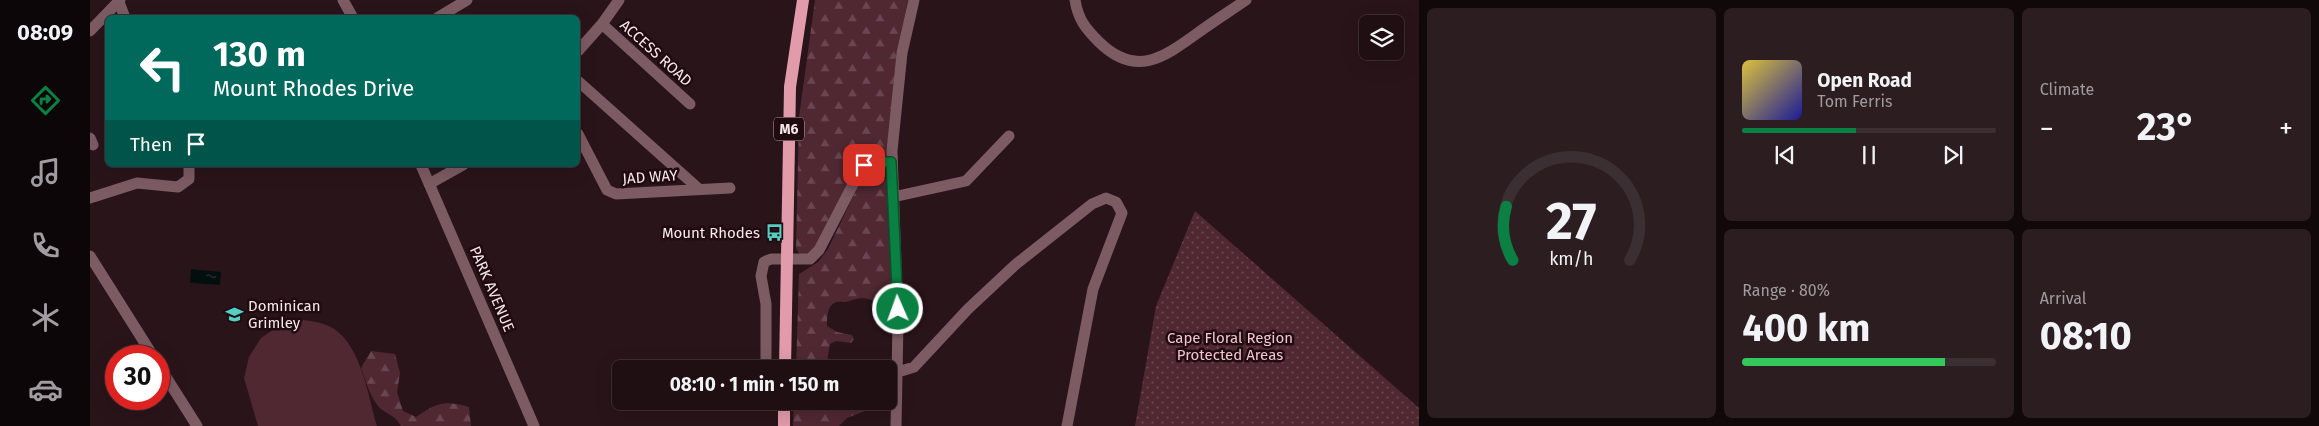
<!DOCTYPE html>
<html lang="en">
<head>
<meta charset="utf-8">
<style>
  :root { --surface:#1f0f13; --page:#2c1d21; --text:#f1f3f6; --muted:#a19ca0; --line:#3c2f33; --accent:#0b8043 }
  body { margin:0; font-family:"Fira Sans",sans-serif; background:var(--page); color:var(--text); height:100vh; display:flex; flex-direction:column; font-size:19px; white-space:nowrap }
  * { box-sizing:border-box; margin:0 }
  p { font-size:16px; color:var(--muted) }
  .icon { flex:none; width:28px; height:28px; fill:none; stroke:currentColor; stroke-width:2; stroke-linecap:round; stroke-linejoin:round }
  .map { position:relative; flex:1; overflow:hidden }
  .details { display:flex; flex-direction:column; gap:8px; padding:8px; background:#11080a; width:900px }
  .details>* { flex:none }
  .hud { position:absolute; left:15px; top:15px; width:475px; height:152px; border-radius:8px; box-shadow:0 5px 20px #0002,0 0 0 1px var(--line); background:#00695c; color:#fff; overflow:hidden }
  .tools { position:absolute; left:1269px; top:15px; display:grid; gap:10px }
  .tools a { display:grid; place-items:center; width:45px; height:45px; border-radius:8px; background:var(--surface); box-shadow:0 5px 20px #0002,0 0 0 1px var(--line); font-size:25px }
  .speed { position:absolute; left:15px; top:345px; display:flex; gap:10px; font-size:25px; font-weight:700; text-align:center }
  .speed>* { display:grid; place-content:center; width:65px; height:65px; border-radius:50%; background:var(--surface); box-shadow:0 5px 20px #0002,0 0 0 1px var(--line); line-height:1 }
  .speed .limit { border:8px solid #d22; background:#fff; color:#111 }
  .pin { position:absolute; display:grid; place-items:center; width:42px; height:42px; color:#fff; margin:-21px; border-radius:10px; box-shadow:0 2px 8px #0006 }
  .me { position:absolute; width:55px; margin:-28px; rotate:358deg; stroke-linejoin:round; filter:drop-shadow(0 0 4px #0008) }
  .turn { display:flex; align-items:center; gap:18px; height:105px; padding:0 25px; font-size:22px }
  .turn .icon { width:65px; height:65px; stroke-width:2.5 }
  .turn b { display:block; font-size:35px; line-height:42px }
  .then { display:flex; align-items:center; height:48px; padding:0 25px; background:#0003; gap:10px; font-size:19px }
  .big { font-size:38px; font-weight:700; line-height:1.1 }
  .details .tile { flex:1; display:flex; flex-direction:column; justify-content:center; gap:8px; min-width:0; padding:0 18px; border-radius:8px; background:var(--page) }
  .details .dial { align-items:center; gap:0 }
  .dial svg { height:130px; overflow:visible; fill:none; stroke:var(--line); stroke-width:7; stroke-linecap:round; text-anchor:middle }
  .dial text { fill:var(--text); stroke:none }
  .song { display:flex; align-items:center; gap:15px }
  .cover { width:60px; height:60px; border-radius:8px; background:linear-gradient(135deg,hsl(50 70% 55%),hsl(240 70% 35%)) }
  .played { height:5px; border-radius:2px; background:linear-gradient(90deg,var(--accent) 45%,var(--line) 45%) }
  .keys { display:flex; justify-content:space-around; direction:ltr }
  .heat { display:flex; justify-content:space-between; align-items:center; font-size:28px; direction:ltr }
  .charge { height:8px; border-radius:4px; background:linear-gradient(90deg,#34c759 80%,var(--line) 0) }
  .details .tiles { flex:1; display:grid; gap:8px; grid-template-columns:repeat(3,1fr) }
  .tile:first-child { grid-row:span 2 }
  .trip { position:absolute; left:522px; top:360px; width:285px; height:50px; border-radius:8px; background:var(--surface); box-shadow:0 5px 20px #0002,0 0 0 1px var(--line); font-weight:700; line-height:50px; text-align:center }
  main { display:flex; flex:1; min-height:0 }
  .dock { display:flex; flex-direction:column; width:90px; justify-content:space-around; align-items:center; background:#0c0608; color:var(--muted) }
  .dock .icon { width:35px; height:35px }
  .dock .active { color:var(--accent) }
  .dock b { font-size:22px; color:var(--text) }
  .map>svg:first-child { display:block }
  .grass { fill:#502832 }
  .forest { fill:url(#forest-firs) }
  .park { fill:url(#park-dots) }
  .water { fill:url(#water-ripples) }
  .lines { fill:none; stroke-linecap:round; stroke-linejoin:round }
  .minor { stroke:#7d5b62; stroke-width:11 }
  .major { stroke:#e29baa; stroke-width:12 }
  .route-casing { stroke:#07532c; stroke-width:12 }
  .route { stroke:#0b8043; stroke-width:9 }
  .labels { text-anchor:middle; stroke-width:5; stroke-linejoin:round; paint-order:stroke }
  .shield { fill:#1f0b10; stroke:#b6a6a9; stroke-width:1 }
  .shield-label { font-size:14px; font-weight:bold; fill:#f7e8ea }
  .street-label { font-size:15px; fill:#f7e8ea; stroke:#1f0b10 }
  .poi-label { font-size:15px; fill:#f7e8ea; stroke:#1f0b10; text-anchor:end }
  .park-label { font-size:15px; fill:#f2c4cd; stroke:#1f0b10 }
</style>
</head>
<body>
<main>
<nav class="dock">
<b>08:09</b>
<svg class="icon active" aria-label="directions" viewBox="0 0 24 24"><path d="M12 3l9 9-9 9-9-9zM9 14v-3h6M13 9l2 2-2 2"/></svg>
<svg class="icon" aria-label="music" viewBox="0 0 24 24"><path d="M9 18V5l10-2v13"/><circle cx="6" cy="18" r="3"/><circle cx="16" cy="16" r="3"/></svg>
<svg class="icon" aria-label="phone" viewBox="0 0 24 24"><path d="M5 4h4l2 5-3 2q2 4 5 5l2-3 5 2v4C11 20 4 13 5 4z"/></svg>
<svg class="icon" aria-label="climate" viewBox="0 0 24 24"><path d="M12 3v18M4 7l16 10M4 17L20 7"/></svg>
<svg class="icon" aria-label="car" viewBox="0 0 24 24"><path d="M5 17H2v-5l4-1 3-4h7l3 4 3 1v5h-3M9 17h6M6 11h13"/><circle cx="7" cy="17" r="2"/><circle cx="17" cy="17" r="2"/></svg>
</nav>
<div class="map">
<svg width="1329" height="426" viewBox="0 0 1329 426">
  <defs>
    <pattern id="forest-firs" width="22" height="20" patternUnits="userSpaceOnUse" patternTransform="scale(1.25)"><rect width="22" height="20" fill="#502832"/><path d="M5 1l3.5 6h-7zM16 11l3.5 6h-7z" fill="#6a4750"/></pattern>
    <pattern id="park-dots" width="8" height="8" patternUnits="userSpaceOnUse" patternTransform="scale(1.25)"><rect width="8" height="8" fill="#502832"/><path d="M2 2h.1M6 6h.1" fill="none" stroke="#6a4750" stroke-width="1.8" stroke-linecap="round"/></pattern>
    <pattern id="water-ripples" width="26" height="14" patternUnits="userSpaceOnUse" patternTransform="scale(1.25)"><rect width="26" height="14" fill="#030f0e"/><path d="M2 4q2-2 4 0t4 0M15 11q2-2 4 0t4 0" fill="none" stroke="#283231"/></pattern>
  </defs>
  <rect width="100%" height="100%" fill="#291419"/>
  <path class="grass" d="M 213,320 C 221,321 229,322 236,325 C 270,337 278,395 287,426 L 168,426 L 154,378 L 159,357 L 171,338 L 190,325 Z"/>
  <path class="forest" d="M 725,0 L 818,0 L 806,56 L 797,158 L 775,160 L 761,175 L 748,208 L 725,252 L 710,255 L 706,248 L 709,117 Z
    M 772,178 L 779,182 L 790,178 L 796,179 L 801,283 L 782,300 C 772,297 769,298 759,301 C 755,303 751,301 747,302 C 737,304 737,318 737,326 L 747,332 L 762,335 L 764,339 L 761,343 L 746,341 L 740,344 L 737,362 L 750,363 L 763,369 L 706,369 L 709,274 L 728,262 L 738,249 Z
    M 281,351 L 305,354 L 310,373 L 307,392 L 313,411 L 326,417 C 347,403 354,400 379,407 L 381,426 L 311,426 C 304,414 299,416 290,408 C 280,398 276,381 271,368 Z
    M 704,401 L 745,401 L 775,411 L 757,418 L 749,426 L 703,426 Z"/>
  <path class="park" d="M 1105,211 L 1329,408 L 1329,426 L 1045,426 L 1066,306 Z"/>
  <path class="water" d="M 101,269 L 131,272 L 130,285 L 100,283 Z"/>
  <g class="lines">
    <path class="minor" d="M 253,0 L 263,18
      M 985,0 C 988,19 995,28 1009,42 C 1046,78 1073,58 1109,32 C 1124,21 1140,11 1156,0
      M 29,2 L 35,18
      M 347,18 L 377,0
      M 512,24 L 600,104
      M 0,31 L 30,0
      M 488,51 L 512,24 L 529,0
      M 488,81 L 609,189
      M 488,134 L 517,190 L 526,194 L 640,188
      M 0,138 L 3,145
      M 331,165 L 444,426
      M 339,184 L 373,165
      M 803,197 L 876,181 L 919,136
      M 0,198 L 47,183 L 88,187 L 99,179 L 99,165
      M 0,256 L 63,356
      M 69,366 L 107,426
      M 676,369 L 676,304 L 671,276 L 674,262 L 681,259 L 720,259 L 729,250 L 773,165 L 780,163 L 801,162
      M 808,372 L 824,367 L 878,309 L 925,265 L 1002,204 L 1016,198 L 1026,202 L 1032,213 L 1003,289 L 977,426
      M 806,426 L 808,323 L 802,151 L 812,53 L 824,0"/>
    <path class="major" d="M 695,369 L 700,87 L 713,0
      M 694,426 L 694,401"/>
  </g>
  <g class="lines">
    <defs>
      <path id="route" d="M 774,165 L 780,162 L 801,162 L 808,309"/>
    </defs>
    <use href="#route" class="route-casing"/>
    <use href="#route" class="route"/>
  </g>
  <defs>
    <symbol id="bus-bare" viewBox="-9 -9 18 18"><path d="M-5-6H5V4H4V6H2V4H-2V6H-4V4H-5ZM-3.5-4V0h7V-4ZM-3.5 1.2v1.5H-2V1.2ZM2 1.2v1.5H3.5V1.2Z" fill="#55cec4" stroke="#1f0b10" stroke-width="2.5" paint-order="stroke"/></symbol>
    <symbol id="school-bare" viewBox="-9 -9 18 18"><path d="M0-5L7-2L0 1L-7-2ZM-4 1L0 2.5L4 1V4Q0 6-4 4Z" fill="#55cec4" stroke="#1f0b10" stroke-width="2.5" paint-order="stroke"/></symbol>
  </defs>
  <g fill-rule="evenodd">
    <use href="#bus-bare" x="672" y="220" width="25" height="25"/>
    <use href="#school-bare" x="132" y="302" width="25" height="25"/>
  </g>
  <g class="labels">
    <rect class="shield" x="684" y="117.5" width="30" height="23" rx="4"/>
    <g class="shield-label">
      <text x="699" y="134">M6</text>
    </g>
    <g class="street-label">
      <text transform="translate(566 53) rotate(42)" y="5">ACCESS ROAD</text>
      <text transform="translate(560 177) rotate(-4)" y="5">JAD WAY</text>
      <text transform="translate(402 289) rotate(67)" y="5">PARK AVENUE</text>
    </g>
    <g class="poi-label">
      <text x="670" y="238">Mount Rhodes</text>
      <text x="158" y="311" text-anchor="start">Dominican<tspan x="158" dy="17">Grimley</tspan></text>
    </g>
    <g class="park-label">
      <text x="1140" y="343">Cape Floral Region<tspan x="1140" dy="17">Protected Areas</tspan></text>
    </g>
  </g>
</svg>
<div class="tools">
<a><svg class="icon" aria-label="layers" viewBox="0 0 24 24"><path d="M12 4l9 5-9 5-9-5zM3 14l9 5 9-5"/></svg></a>
</div>
<div class="speed"><div class="limit">30</div></div>
<div class="pin" style="left:774px;top:165px;background:#d93025"><svg class="icon" aria-label="arrive" viewBox="0 0 24 24"><path d="M6 21V4h12l-3 4 3 4H6"/></svg></div>
<svg class="me" style="left:808px;top:309px" viewBox="-20 -20 40 40"><circle r="17" fill="#0b8043" stroke="#fff" stroke-width="3"/><path d="M0-11L8 9 0 5-8 9z" fill="#fff"/></svg>
<div class="trip">08:10 · 1 min · 150 m</div>
<div class="hud">
<div class="turn"><svg class="icon" aria-label="left" viewBox="0 0 24 24"><path d="M17 20v-9H6M10 6l-5 5 5 5"/></svg><div><b>130 m</b>Mount Rhodes Drive</div></div>
<div class="then">Then<svg class="icon" aria-label="arrive" viewBox="0 0 24 24"><path d="M6 21V4h12l-3 4 3 4H6"/></svg></div>
</div>
</div>
<section class="details">
<div class="tiles">
<div class="tile dial"><svg viewBox="0 0 100 80">
<path d="M14 69A42 42 0 1 1 86 69"/>
<path d="M14 69A42 42 0 0 1 10 36" stroke="#0b8043"/>
<text x="50" y="56" font-size="32" font-weight="700">27</text>
<text x="50" y="72" font-size="11">km/h</text>
</svg></div>
<div class="tile">
<div class="song"><i class="cover"></i><div><b>Open Road</b><p>Tom Ferris</p></div></div>
<div class="played"></div>
<div class="keys"><svg class="icon" aria-label="previous" viewBox="0 0 24 24"><path d="M18 5L8 12l10 7zM5 5v14"/></svg><svg class="icon" aria-label="pause" viewBox="0 0 24 24"><path d="M8 5v14M16 5v14"/></svg><svg class="icon" aria-label="next" viewBox="0 0 24 24"><path d="M6 5l10 7-10 7zM19 5v14"/></svg></div>
</div>
<div class="tile"><p>Climate</p>
<div class="heat"><a>−</a><b class="big">23°</b><a>+</a></div>
</div>
<div class="tile"><p>Range · 80%</p><b class="big">400 km</b><div class="charge"></div></div>
<div class="tile"><p>Arrival</p><b class="big">08:10</b></div>
</div>
</section>
</main>
</body>
</html>
